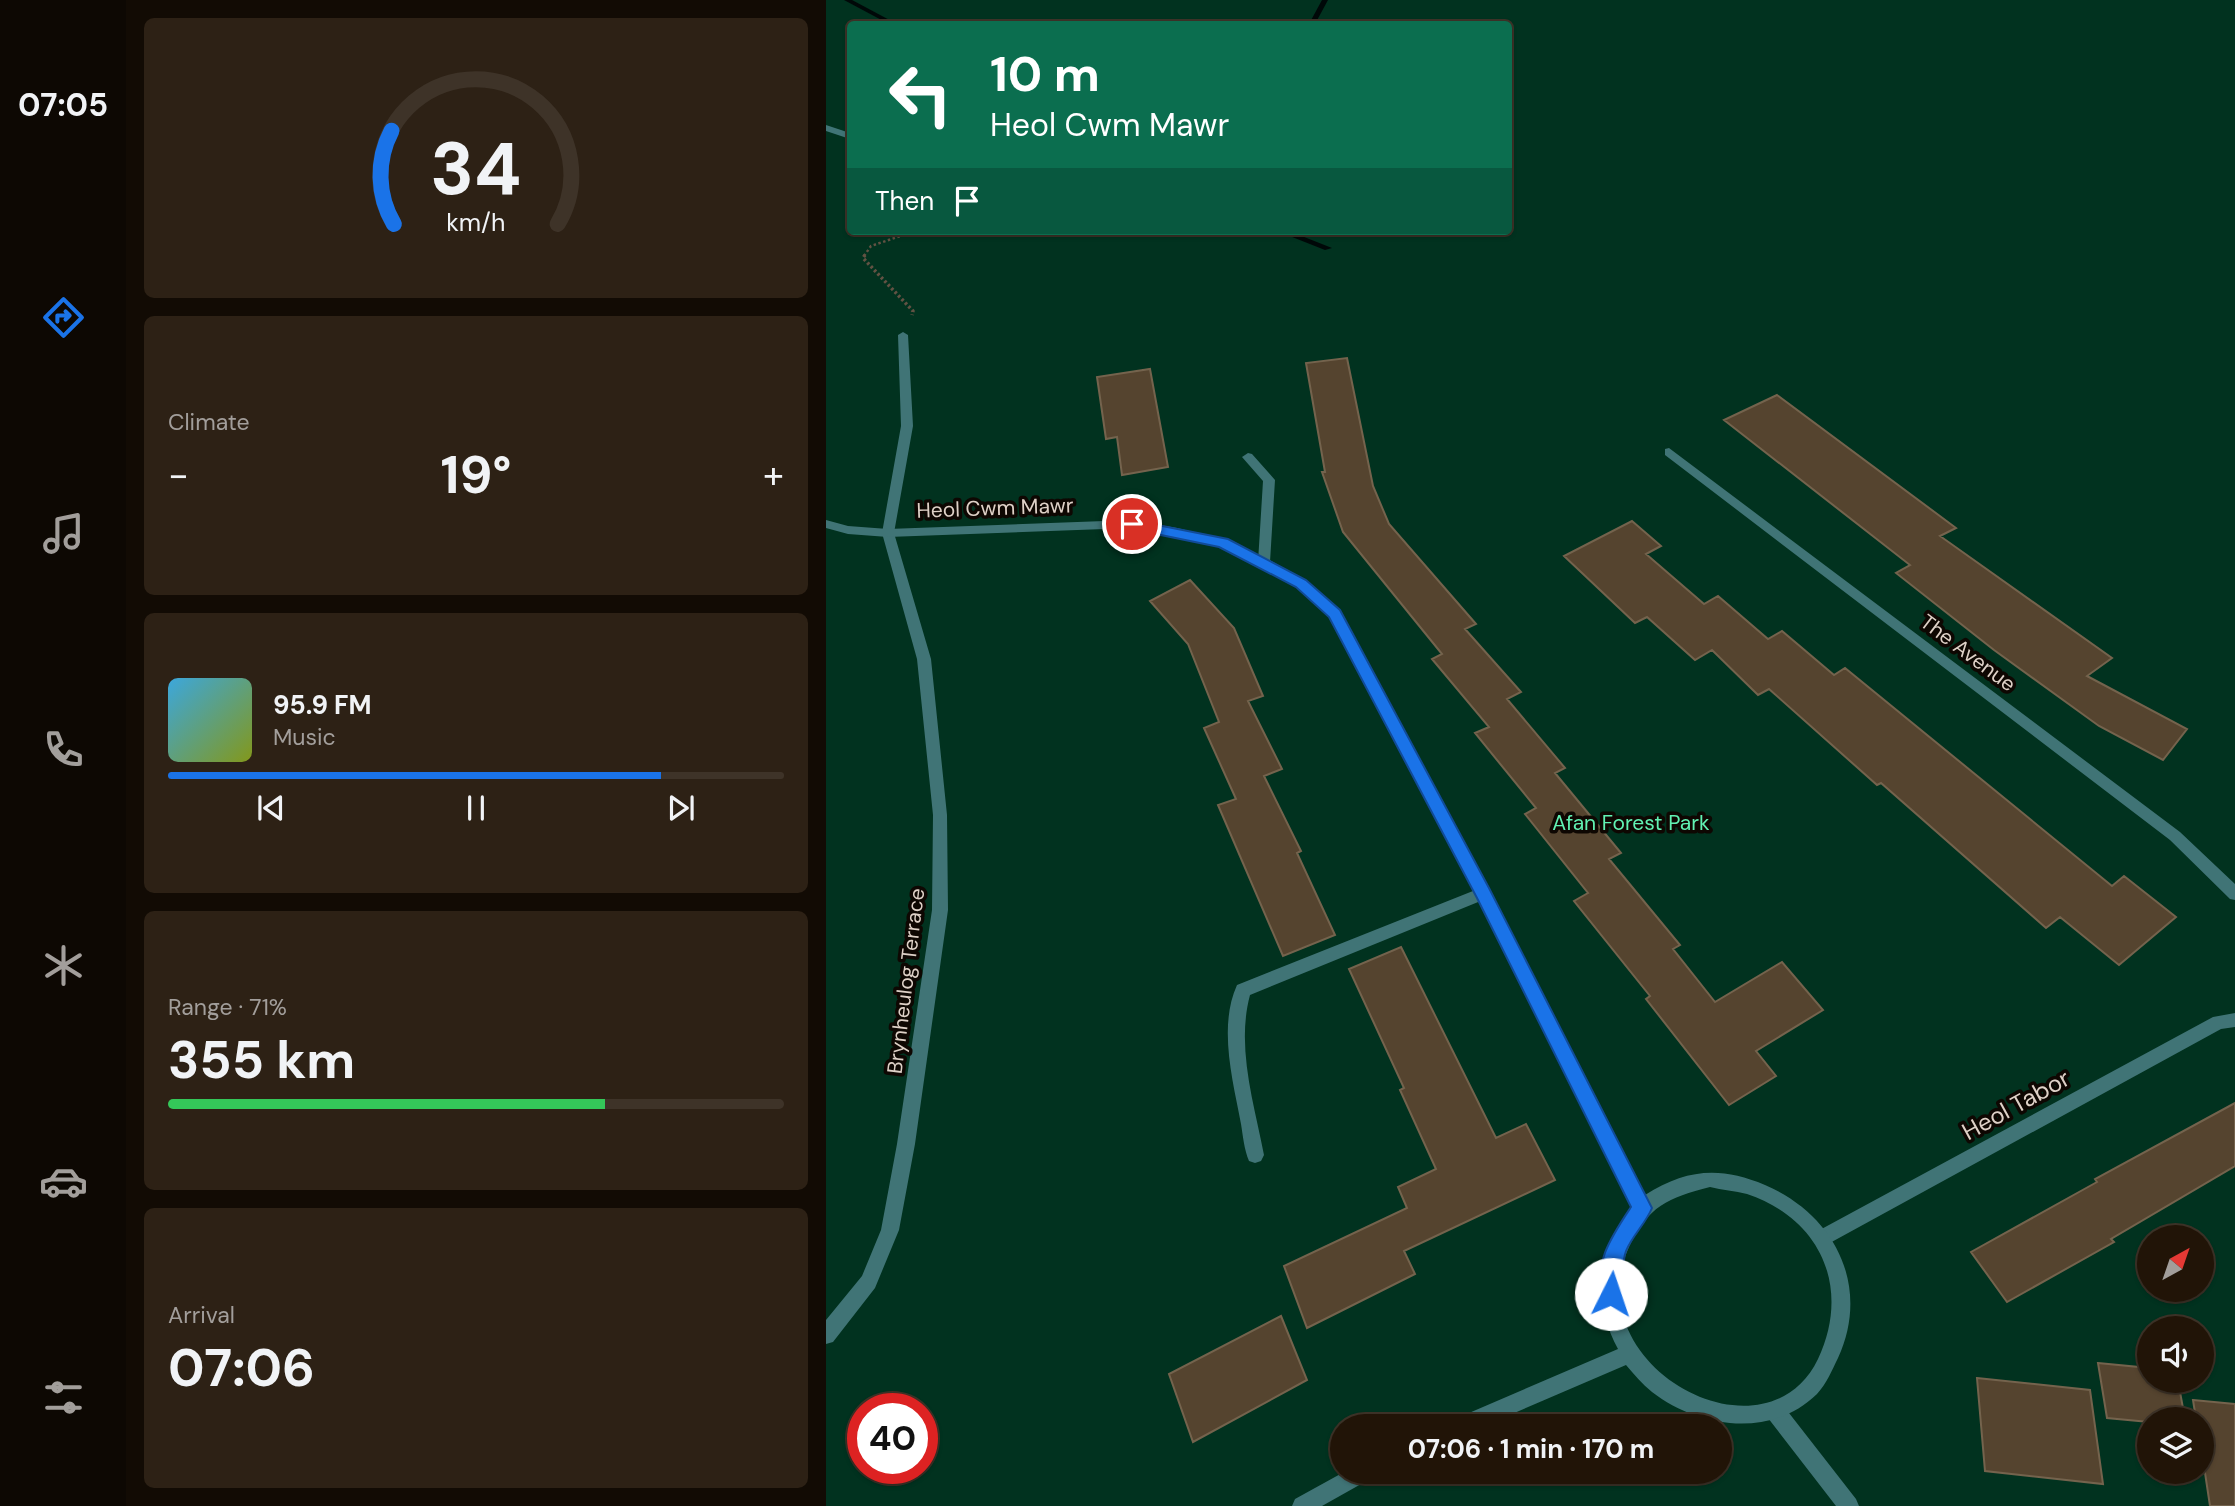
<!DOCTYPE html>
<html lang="en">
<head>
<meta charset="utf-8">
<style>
  :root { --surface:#211407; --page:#2d2115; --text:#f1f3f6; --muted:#a29e9b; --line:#3e3328; --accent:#1a73e8 }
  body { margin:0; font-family:"DM Sans",sans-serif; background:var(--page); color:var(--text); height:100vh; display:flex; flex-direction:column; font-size:26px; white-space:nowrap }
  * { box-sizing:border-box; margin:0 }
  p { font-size:23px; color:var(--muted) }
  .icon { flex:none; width:38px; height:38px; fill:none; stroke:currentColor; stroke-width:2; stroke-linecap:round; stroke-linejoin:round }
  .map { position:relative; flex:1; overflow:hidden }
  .panel { display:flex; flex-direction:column; gap:18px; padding:18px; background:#120b04; width:700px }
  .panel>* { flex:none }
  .guide { position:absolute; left:21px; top:21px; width:665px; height:214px; border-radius:7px; box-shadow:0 2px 5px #0004,0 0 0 2px var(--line); background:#0b6e4f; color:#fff; overflow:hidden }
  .needle { width:46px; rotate:40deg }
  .buttons { position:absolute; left:1311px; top:1225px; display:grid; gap:14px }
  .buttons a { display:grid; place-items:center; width:77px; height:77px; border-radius:50%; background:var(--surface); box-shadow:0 2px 5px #0004,0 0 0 2px var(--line); font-size:35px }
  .speed { position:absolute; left:21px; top:1393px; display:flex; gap:14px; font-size:35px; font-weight:700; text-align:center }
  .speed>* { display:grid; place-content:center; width:91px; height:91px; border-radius:50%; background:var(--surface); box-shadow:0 2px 5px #0004,0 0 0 2px var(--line); line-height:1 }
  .speed .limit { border:10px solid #d22; background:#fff; color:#111 }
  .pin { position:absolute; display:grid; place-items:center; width:60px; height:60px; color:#fff; margin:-30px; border:4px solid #fff; border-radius:50%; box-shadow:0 2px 7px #0007 }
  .me { position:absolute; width:77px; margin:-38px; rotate:4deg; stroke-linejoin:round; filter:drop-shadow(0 0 5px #0008) }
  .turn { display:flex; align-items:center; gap:24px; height:147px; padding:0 28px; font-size:32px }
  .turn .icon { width:91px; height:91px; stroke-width:2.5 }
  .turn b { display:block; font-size:49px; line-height:60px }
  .then { display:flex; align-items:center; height:66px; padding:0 28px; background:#0003; gap:14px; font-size:26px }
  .big { font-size:52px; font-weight:700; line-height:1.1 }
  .panel .widget { flex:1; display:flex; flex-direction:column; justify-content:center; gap:10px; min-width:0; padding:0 24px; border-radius:10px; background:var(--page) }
  .panel .dial { align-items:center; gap:0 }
  .dial svg { height:182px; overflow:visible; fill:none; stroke:var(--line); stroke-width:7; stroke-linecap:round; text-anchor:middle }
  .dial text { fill:var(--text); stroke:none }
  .song { display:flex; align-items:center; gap:21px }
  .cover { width:84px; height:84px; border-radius:10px; background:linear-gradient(135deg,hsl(200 70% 55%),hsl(70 70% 35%)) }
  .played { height:7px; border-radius:4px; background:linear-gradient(90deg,var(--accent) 80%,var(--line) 80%) }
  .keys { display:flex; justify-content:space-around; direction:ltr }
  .heat { display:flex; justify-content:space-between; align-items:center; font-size:38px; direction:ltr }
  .charge { height:10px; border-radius:5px; background:linear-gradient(90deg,#34c759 71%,var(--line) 0) }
  .trip { position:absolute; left:504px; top:1414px; width:402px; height:70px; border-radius:35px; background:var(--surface); box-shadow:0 2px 5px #0004,0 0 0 2px var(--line); font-weight:700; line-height:70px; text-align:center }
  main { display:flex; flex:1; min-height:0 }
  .menu { display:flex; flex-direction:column; width:126px; justify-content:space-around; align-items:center; background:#0d0803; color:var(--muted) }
  .menu .icon { width:49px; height:49px }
  .menu .selected { color:var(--accent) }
  .menu b { font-size:32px; color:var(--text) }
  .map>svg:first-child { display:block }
  .green { fill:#01321f; fill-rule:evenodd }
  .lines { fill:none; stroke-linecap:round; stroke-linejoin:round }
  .stream { fill:#000808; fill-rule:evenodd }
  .building { fill:#55442f; stroke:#74634d; stroke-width:2 }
  .path-far1 { stroke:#625243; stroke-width:2.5; stroke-dasharray:2.5 2.5; stroke-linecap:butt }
  .path { stroke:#625243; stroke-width:3.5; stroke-dasharray:2.5 2.5; stroke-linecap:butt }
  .service { fill:#407476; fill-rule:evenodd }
  .minor { fill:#407476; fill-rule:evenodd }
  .tertiary { fill:#407476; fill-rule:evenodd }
  .route { fill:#1a73e8; stroke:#114b97; stroke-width:2 }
  .labels { text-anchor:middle; stroke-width:7; stroke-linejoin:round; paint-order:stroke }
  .street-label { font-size:21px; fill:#ded1c7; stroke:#0e0702 }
  .park-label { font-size:21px; fill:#61f2b3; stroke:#0e0702 }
  .near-street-label { font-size:24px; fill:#ded1c7; stroke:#0e0702 }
</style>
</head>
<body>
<main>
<nav class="menu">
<b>07:05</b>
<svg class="icon selected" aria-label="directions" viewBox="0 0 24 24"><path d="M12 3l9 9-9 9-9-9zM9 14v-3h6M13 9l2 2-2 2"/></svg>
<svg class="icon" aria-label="music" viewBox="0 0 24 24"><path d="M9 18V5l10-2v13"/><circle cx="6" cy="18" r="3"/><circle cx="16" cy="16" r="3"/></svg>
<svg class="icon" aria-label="phone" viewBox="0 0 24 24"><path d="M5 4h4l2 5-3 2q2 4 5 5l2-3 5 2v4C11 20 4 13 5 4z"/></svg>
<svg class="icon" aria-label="climate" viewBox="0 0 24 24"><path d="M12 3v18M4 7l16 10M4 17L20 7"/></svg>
<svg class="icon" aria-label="car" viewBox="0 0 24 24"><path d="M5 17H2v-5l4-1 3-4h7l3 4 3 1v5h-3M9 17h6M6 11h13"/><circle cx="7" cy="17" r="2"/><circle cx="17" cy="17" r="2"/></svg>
<svg class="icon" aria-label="filters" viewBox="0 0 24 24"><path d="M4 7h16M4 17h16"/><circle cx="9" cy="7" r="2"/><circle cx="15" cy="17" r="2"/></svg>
</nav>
<section class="panel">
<div class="widget dial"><svg viewBox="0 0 100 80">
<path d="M14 69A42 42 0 1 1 86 69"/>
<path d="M14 69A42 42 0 0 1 13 28" stroke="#1a73e8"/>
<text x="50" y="56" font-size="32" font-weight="700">34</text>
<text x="50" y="72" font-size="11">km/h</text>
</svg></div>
<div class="widget"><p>Climate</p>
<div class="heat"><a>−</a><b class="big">19°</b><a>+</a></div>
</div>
<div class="widget">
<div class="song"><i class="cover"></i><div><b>95.9 FM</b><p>Music</p></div></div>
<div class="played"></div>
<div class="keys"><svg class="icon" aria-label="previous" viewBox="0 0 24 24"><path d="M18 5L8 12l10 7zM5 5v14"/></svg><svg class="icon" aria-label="pause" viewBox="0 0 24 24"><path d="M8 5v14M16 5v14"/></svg><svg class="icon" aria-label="next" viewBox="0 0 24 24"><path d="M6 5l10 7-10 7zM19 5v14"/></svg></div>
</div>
<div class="widget"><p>Range · 71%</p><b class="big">355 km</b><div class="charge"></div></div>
<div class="widget"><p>Arrival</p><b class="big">07:06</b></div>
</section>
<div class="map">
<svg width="1409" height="1506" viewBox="0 0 1409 1506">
  <rect width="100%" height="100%" fill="#2c1a09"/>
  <path class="green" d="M 0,0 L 1409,0 L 1409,1506 L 0,1506 ZM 24,24 L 682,24 L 682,231 L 24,231 ZM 1323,1237 L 1376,1237 L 1376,1290 L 1323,1290 ZM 1323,1328 L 1376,1328 L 1376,1381 L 1323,1381 ZM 37,1409 L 96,1409 L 96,1468 L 37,1468 ZM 1323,1419 L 1376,1419 L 1376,1472 L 1323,1472 ZM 516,1426 L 894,1426 L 894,1472 L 516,1472 Z"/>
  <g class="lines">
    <path class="stream" d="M 18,0 L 26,0 L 71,24 L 63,24 Z
      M 496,0 L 502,0 L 489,24 L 483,24 Z
      M 451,231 L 463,231 L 506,248 L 499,250 Z"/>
  </g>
  <path class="building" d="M 521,358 L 547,486 L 563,524 L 650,624 L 639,629 L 695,692 L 681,699 L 739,768 L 729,773 L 795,853 L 783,859 L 854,945 L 847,949 L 889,1002 L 956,962 L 997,1010 L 930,1051 L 950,1076 L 903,1105 L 820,999 L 824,996 L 748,901 L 762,893 L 699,814 L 710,808 L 649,733 L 663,727 L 606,659 L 616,654 L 517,532 L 496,472 L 499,472 L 480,363 Z
    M 324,369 L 342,467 L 296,475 L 291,437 L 280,439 L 271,377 Z
    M 951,395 L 1130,528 L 1114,536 L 1286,658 L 1261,676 L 1361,729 L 1337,760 L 1273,726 L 1168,650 L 1070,573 L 1084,565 L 898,420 Z
    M 806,521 L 835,546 L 820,554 L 878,604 L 892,596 L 942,639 L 956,631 L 1008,675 L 1019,668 L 1286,886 L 1298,876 L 1350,917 L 1293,965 L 1234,917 L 1220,928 L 1055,783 L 1051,785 L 943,689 L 932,695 L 886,650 L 869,660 L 821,617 L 809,623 L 738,556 Z
    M 364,580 L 408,628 L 437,696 L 422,701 L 456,769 L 438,776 L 475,851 L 471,853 L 509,935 L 457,956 L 392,805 L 410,799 L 378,728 L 393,722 L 362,644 L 324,601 Z
    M 575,947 L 670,1138 L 700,1124 L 729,1180 L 578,1251 L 589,1274 L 481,1328 L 458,1266 L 581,1208 L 572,1187 L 610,1169 L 574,1090 L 578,1088 L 523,969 Z
    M 1409,1103 L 1409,1166 L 1285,1239 L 1288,1242 L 1181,1302 L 1145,1252 L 1271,1182 L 1269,1179 Z
    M 455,1316 L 481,1380 L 367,1442 L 343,1374 Z
    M 1272,1363 L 1323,1368 L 1323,1381 L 1352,1381 L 1359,1419 L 1323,1422 L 1281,1418 Z
    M 1151,1378 L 1264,1390 L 1277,1484 L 1159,1471 Z
    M 1367,1400 L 1409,1404 L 1409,1506 L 1384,1506 L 1376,1453 L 1376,1419 L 1370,1419 Z"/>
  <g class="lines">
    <path class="path-far1" d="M 38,256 L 45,246 L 89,231"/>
    <path class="path" d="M 39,255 L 37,258 L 87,311 L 86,315"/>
    <path class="service" d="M 77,332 L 82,335 L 87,426 L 68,533 L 62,537 L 56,533 L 75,426 L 72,335 Z
      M 422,453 L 426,454 L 449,480 L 444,562 L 438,566 L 432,562 L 437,481 L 416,457 Z
      M 657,887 L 662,888 L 665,893 L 662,898 L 424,995 C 410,1047 428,1103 438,1155 L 435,1161 L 429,1163 L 423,1161 C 418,1149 417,1136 415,1124 C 407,1081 392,1027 411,985 Z"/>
    <path class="minor" d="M 0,125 L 24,133 L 24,139 L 0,131 Z
      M 843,448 L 1354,832 L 1409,884 L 1409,900 L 1404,899 L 1344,840 L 839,455 L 839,449 Z
      M 62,529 L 68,533 L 105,659 L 121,815 L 122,910 L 89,1144 L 73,1230 L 49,1288 L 7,1342 L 0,1344 L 0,1320 L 36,1276 L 55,1230 L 71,1144 L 106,910 L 107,815 L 91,659 L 56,533 Z
      M 1409,1013 L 1409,1027 L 1395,1029 L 1002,1244 L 996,1247 L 990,1244 L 987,1238 L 990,1232 L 1387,1017 Z
      M 949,1401 L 956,1404 L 1030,1499 L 1033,1506 L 1010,1506 L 942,1418 L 939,1411 L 942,1404 Z"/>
    <path class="tertiary" d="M 0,520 L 22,526 L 62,529 L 306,520 L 351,528 L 401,540 L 442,559 L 479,580 L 514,614 L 662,888 L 819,1195 C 860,1169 894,1166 939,1185 C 1009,1215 1045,1286 1012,1358 C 1006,1370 1001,1383 991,1394 C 945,1439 873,1428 826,1392 C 816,1384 808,1374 800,1365 L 658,1426 L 626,1426 L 629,1419 L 792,1349 C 765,1299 774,1252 806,1206 L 652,898 L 503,617 L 471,586 L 434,565 L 393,546 L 351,536 L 306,528 L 62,537 L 22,534 L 0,528 ZM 884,1187 C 896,1190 909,1191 921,1194 C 996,1219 1025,1289 992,1359 C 939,1469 749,1366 803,1247 C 822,1206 842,1198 884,1187 Z
      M 518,1472 L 547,1472 L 544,1479 L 496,1506 L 466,1506 L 469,1499 Z"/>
  </g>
  <path class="route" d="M 306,520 L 402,539 L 480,580 L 514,610 L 663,888 L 826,1208 C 820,1223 806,1236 800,1251 C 794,1268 799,1287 793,1301 L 785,1304 L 778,1301 C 764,1267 787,1234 805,1207 L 651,898 L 503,617 L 470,587 L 393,547 L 301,528 L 299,524 Z"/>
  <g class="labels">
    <g class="street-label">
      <text transform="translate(169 508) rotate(-2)" y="7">Heol Cwm Mawr</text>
      <text transform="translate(1142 653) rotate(37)" y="7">The Avenue</text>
      <text transform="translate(80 981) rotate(-83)" y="7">Brynheulog Terrace</text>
    </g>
    <g class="park-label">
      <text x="805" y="830">Afan Forest Park</text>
    </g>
    <g class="near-street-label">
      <text transform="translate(1190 1105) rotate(-29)" y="8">Heol Tabor</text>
    </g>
  </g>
</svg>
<div class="buttons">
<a><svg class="needle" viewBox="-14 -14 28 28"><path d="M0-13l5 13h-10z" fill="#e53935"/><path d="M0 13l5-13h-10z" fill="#a29e9b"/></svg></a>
<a><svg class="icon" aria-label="sound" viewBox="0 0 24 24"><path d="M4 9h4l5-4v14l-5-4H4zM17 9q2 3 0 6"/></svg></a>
<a><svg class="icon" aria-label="layers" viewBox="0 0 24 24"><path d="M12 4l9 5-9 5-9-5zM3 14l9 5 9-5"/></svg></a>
</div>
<div class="speed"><div class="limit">40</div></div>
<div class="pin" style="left:306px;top:524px;background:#d93025"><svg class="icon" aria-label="arrive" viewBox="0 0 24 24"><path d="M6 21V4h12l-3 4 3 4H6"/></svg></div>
<svg class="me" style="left:785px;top:1294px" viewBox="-20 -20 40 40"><circle r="19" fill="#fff"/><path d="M0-13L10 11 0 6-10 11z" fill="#1a73e8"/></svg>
<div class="trip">07:06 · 1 min · 170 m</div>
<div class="guide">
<div class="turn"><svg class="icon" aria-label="left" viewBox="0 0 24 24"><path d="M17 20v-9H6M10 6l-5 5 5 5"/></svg><div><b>10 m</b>Heol Cwm Mawr</div></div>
<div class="then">Then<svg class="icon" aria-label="arrive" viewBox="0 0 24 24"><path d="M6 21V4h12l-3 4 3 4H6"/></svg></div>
</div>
</div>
</main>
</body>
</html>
